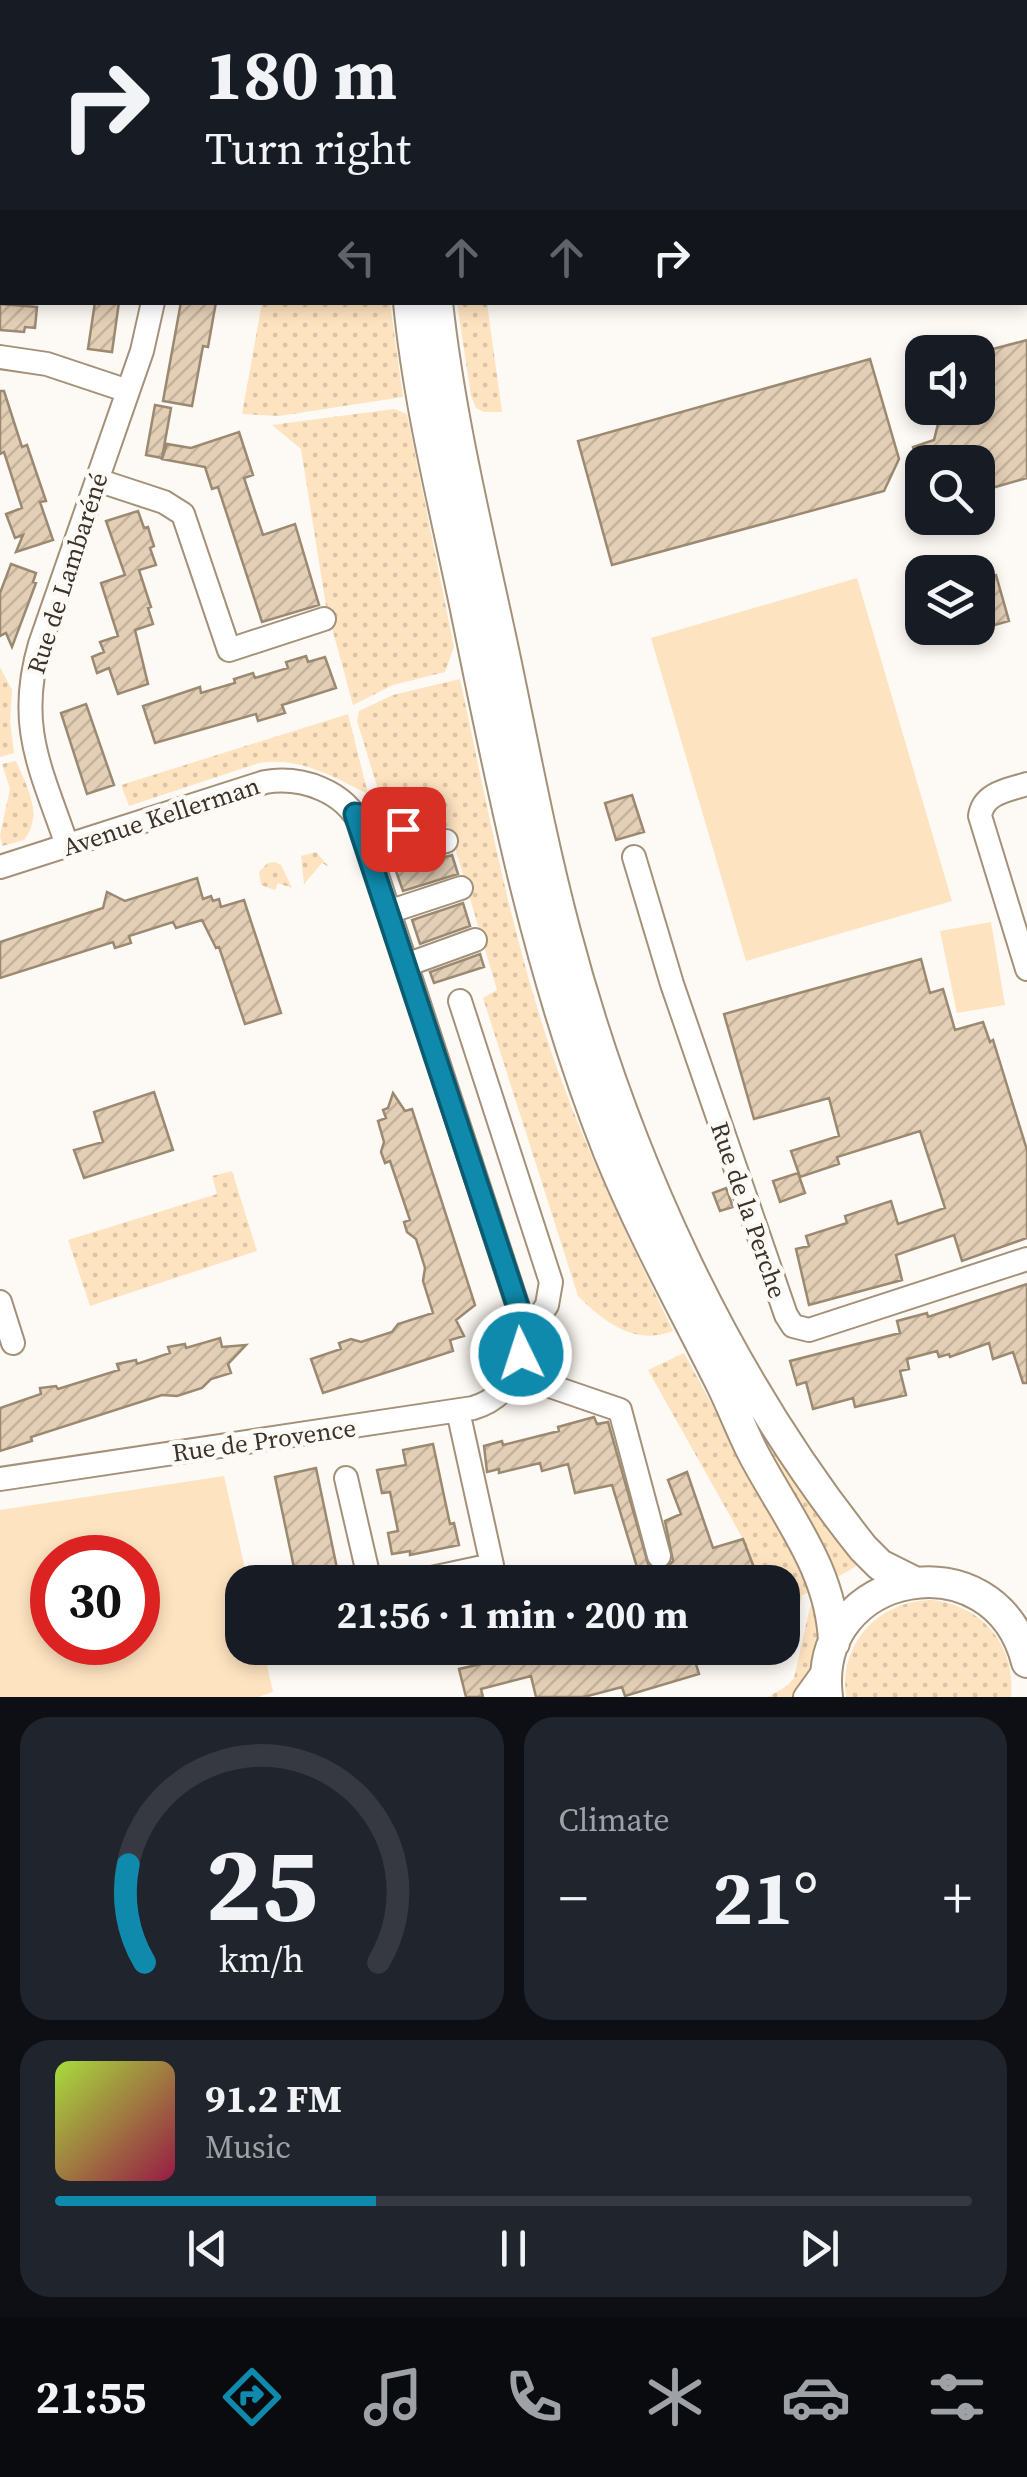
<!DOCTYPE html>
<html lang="en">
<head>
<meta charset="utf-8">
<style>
  :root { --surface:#171b24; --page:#20242c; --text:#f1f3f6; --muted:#9ea1a6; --line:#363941; --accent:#0f8aac }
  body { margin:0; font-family:"Source Serif 4",serif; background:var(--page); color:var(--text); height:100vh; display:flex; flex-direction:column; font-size:38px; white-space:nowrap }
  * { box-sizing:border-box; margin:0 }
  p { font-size:32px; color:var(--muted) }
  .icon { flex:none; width:55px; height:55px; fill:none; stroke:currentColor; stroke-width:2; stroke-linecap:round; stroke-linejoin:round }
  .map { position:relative; height:1697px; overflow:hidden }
  .details { display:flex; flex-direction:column; gap:20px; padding:20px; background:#0d0f14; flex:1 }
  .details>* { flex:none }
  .guide { position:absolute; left:0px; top:0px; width:1028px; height:305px; box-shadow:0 5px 15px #0003; background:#171b24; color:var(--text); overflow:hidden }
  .buttons { position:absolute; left:905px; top:335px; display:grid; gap:20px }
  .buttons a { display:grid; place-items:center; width:90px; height:90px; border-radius:20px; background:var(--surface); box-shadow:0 5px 15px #0003; font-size:50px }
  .speed { position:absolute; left:30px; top:1535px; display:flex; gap:20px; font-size:50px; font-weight:700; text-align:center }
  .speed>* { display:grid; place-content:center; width:130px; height:130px; border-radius:50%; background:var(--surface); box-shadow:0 5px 15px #0003; line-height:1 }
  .speed .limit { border:15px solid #d22; background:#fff; color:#111 }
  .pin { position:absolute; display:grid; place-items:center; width:85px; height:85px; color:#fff; margin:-42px; border-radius:20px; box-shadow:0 5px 15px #0006 }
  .me { position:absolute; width:110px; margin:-55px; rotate:356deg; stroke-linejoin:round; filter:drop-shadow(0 0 8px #0008) }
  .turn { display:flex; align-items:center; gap:35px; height:210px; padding:0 40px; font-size:45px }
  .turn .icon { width:130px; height:130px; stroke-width:2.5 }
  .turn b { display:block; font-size:70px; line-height:85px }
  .lanes { display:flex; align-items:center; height:95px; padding:0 40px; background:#0003; justify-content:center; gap:50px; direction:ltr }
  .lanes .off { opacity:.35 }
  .big { font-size:75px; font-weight:700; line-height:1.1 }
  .details .widget { flex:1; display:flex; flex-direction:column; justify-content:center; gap:15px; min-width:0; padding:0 35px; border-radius:30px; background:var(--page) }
  .details .dial { align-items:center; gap:0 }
  .dial svg { height:260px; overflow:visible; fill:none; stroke:var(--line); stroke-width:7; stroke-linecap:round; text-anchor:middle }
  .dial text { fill:var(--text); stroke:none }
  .song { display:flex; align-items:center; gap:30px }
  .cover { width:120px; height:120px; border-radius:15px; background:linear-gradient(135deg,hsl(80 70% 55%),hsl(340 70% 35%)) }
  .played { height:10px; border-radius:5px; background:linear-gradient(90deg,var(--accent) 35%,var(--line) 35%) }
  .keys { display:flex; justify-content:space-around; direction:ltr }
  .heat { display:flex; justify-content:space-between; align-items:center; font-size:55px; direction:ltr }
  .details .tiles { flex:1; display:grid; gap:20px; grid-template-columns:1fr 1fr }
  .widget:last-child { grid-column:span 2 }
  .trip { position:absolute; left:225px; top:1565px; width:575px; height:100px; border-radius:30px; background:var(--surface); box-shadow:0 5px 15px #0003; font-weight:700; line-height:100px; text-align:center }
  .menu { display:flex; height:160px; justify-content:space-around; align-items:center; background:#090b0e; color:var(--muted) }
  .menu .icon { width:70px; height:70px }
  .menu .selected { color:var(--accent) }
  .menu b { font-size:45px; color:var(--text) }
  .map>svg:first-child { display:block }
  .grass { fill:url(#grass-dots) }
  .park { fill:#fee3c0; fill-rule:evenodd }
  .building { fill:url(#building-hatch); stroke:#9b8971; stroke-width:2.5 }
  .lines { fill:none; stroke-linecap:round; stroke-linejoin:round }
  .minor-casing { stroke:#a39179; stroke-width:26 }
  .major-casing { stroke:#a39179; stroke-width:34 }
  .minor { stroke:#fff; stroke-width:22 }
  .major { stroke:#fff; stroke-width:30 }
  .route-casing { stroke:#0a5a70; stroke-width:25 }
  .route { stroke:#0f8aac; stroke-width:18 }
  .labels { text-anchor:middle; stroke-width:9; stroke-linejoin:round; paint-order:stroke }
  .street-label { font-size:25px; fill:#3b332a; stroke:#fdf9f4 }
</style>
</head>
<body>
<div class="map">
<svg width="1027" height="1697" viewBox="0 0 1027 1697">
  <defs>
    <pattern id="grass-dots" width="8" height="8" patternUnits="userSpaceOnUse" patternTransform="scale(2.5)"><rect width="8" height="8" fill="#fee3c0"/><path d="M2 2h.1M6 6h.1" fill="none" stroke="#dbc3a5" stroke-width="1.8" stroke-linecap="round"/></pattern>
    <pattern id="building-hatch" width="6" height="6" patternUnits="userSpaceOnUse" patternTransform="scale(2.5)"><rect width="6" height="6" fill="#e3cfb6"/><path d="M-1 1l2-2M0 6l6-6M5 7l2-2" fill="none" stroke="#c4b29d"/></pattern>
  </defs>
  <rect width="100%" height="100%" fill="#fdf9f4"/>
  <path class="grass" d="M 262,303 L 390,303 L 403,397 L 279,416 L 242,414 Z
    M 457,303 L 487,303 L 502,412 L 484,412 L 476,408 L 471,396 Z
    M 394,409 L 407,414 L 454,647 L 445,672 L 393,685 L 353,705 L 326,606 L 301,449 L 272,425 Z
    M 0,667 L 12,690 L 10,721 L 14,753 L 0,757 Z
    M 460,679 C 487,804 510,930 551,1051 C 584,1148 629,1239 673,1331 C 635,1346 604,1322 578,1296 L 483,998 L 497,990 L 449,827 L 420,833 L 414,817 L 381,799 L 357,721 L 359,711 L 393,695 Z
    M 348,714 L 368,794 C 332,776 300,757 259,763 L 129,806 L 121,785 Z
    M 16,761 C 27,787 44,814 24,840 L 2,846 L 0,835 L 10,789 L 2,764 Z
    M 316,852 L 329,867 L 322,863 L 304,884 L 301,856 Z
    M 275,862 L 281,865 L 292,888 L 278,883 L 275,890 L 261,885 L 259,872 L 268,863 Z
    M 232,1171 L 257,1251 L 90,1306 L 68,1240 L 217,1194 L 212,1176 Z
    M 684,1353 L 813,1591 L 802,1595 L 792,1649 L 779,1648 L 782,1648 L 782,1582 L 758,1582 L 743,1539 L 648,1370 Z
    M 731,1361 L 860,1564 L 836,1578 L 752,1427 Z
    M 933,1600 C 983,1606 1016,1646 1011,1697 L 846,1697 C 839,1643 879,1600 933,1600 Z
    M 818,1603 C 821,1639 822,1672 793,1697 L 768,1697 L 787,1686 L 794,1678 L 810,1607 Z"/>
  <path class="park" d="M 857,578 L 952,901 L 746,961 L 651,638 Z
    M 991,922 L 1005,1005 L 957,1013 L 940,931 Z
    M 224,1476 L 248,1582 L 242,1582 L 242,1648 L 263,1648 L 273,1692 L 258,1697 L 0,1697 L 0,1510 ZM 52,1558 L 138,1558 L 138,1642 L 52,1642 Z"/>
  <path class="building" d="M 95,302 L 119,302 L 112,352 L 88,349 Z
    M 181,302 L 216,302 L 208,347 L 203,346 L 192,406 L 163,401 Z
    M 0,304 L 37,307 L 35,328 L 25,327 L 24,332 L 0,330 Z
    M 1027,340 L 1027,478 L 978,492 L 978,462 L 918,462 L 913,447 L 934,440 L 942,408 L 978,408 L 978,353 Z
    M 870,359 L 899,459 L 884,491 L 612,565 L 578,441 Z
    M 0,391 L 4,391 L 22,447 L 27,445 L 46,501 L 40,502 L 53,540 L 16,552 L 23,535 L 15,538 L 6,514 L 22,508 L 4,452 L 0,454 Z
    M 155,405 L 171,408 L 162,458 L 146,455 Z
    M 239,432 L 253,475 L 244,478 L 263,535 L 295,524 L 319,605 L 262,622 L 218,487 L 212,489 L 205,467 L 162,459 L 167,444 L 191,448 Z
    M 138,511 L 144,528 L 148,527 L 151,537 L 154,546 L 150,548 L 156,565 L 139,570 L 151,607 L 148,608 L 153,624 L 135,630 L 148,684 L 118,694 L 109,668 L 97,673 L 92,657 L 104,652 L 100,642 L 118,636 L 101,583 L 125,575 L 106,521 Z
    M 11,564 L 36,573 L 33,582 L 36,583 L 12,647 L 6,633 L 0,636 L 0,593 Z
    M 996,575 L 1009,621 L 981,629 L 978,618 L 978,580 Z
    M 306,656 L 308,662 L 325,657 L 336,688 L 282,705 L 285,713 L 258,721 L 256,714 L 155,743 L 143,706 L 200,687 L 201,693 L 235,683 L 234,679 L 253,673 L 255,678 L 288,668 L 286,662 Z
    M 86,704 L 114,785 L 87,794 L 61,713 Z
    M 632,795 L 644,832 L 616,840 L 605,803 Z
    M 452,855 L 458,874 L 403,891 L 396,871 Z
    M 197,878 L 203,899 L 211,896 L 213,901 L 219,899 L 221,907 L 244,900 L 281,1013 L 245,1024 L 219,947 L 216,948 L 202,920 L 176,928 L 173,922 L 129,936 L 131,943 L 115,948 L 113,942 L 0,978 L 0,942 L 103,908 L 107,892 L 125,901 Z
    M 463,903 L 470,926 L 420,944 L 412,920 Z
    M 480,954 L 484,967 L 434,983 L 430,972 Z
    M 921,959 L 930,993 L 943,989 L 955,1030 L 983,1022 L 990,1042 L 993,1040 L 1027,1150 L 1027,1238 L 962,1261 L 954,1235 L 896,1255 L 902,1280 L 809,1305 L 796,1249 L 809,1246 L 806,1236 L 847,1223 L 845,1216 L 891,1201 L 898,1224 L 945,1208 L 920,1131 L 837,1157 L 839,1164 L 800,1177 L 791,1151 L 839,1136 L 829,1098 L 754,1119 L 724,1014 Z
    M 154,1092 L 173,1150 L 84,1178 L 74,1150 L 103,1142 L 94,1112 Z
    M 393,1093 L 405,1111 L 412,1109 L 475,1305 L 456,1320 L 464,1336 L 450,1340 L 453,1351 L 323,1393 L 311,1359 L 341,1349 L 339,1343 L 351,1339 L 361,1342 L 392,1332 L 398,1324 L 433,1313 L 423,1281 L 425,1268 L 416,1239 L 407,1232 L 404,1222 L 410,1220 L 390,1161 L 385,1163 L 381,1152 L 384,1142 L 378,1121 L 386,1118 L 383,1110 L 388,1108 Z
    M 798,1173 L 805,1193 L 780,1202 L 773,1181 Z
    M 726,1188 L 733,1207 L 720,1211 L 713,1193 Z
    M 1027,1284 L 1027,1383 L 1023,1383 L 1013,1352 L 993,1359 L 989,1343 L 950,1357 L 949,1354 L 939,1357 L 937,1351 L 907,1359 L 909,1369 L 900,1371 L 906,1395 L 855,1407 L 853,1398 L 813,1409 L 806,1382 L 797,1385 L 790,1361 L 900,1333 L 897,1321 L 927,1313 L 928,1317 Z
    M 220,1338 L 222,1347 L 246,1345 L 228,1364 L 231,1373 L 211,1379 L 202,1388 L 177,1396 L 162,1395 L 31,1437 L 32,1441 L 0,1451 L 0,1408 L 41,1394 L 40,1388 L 56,1386 L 58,1389 L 119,1370 L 117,1364 L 136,1360 L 137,1364 L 170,1353 L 168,1347 L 185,1344 L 186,1348 Z
    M 594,1417 L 597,1424 L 608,1422 L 649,1567 L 664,1570 L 673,1561 L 665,1521 L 681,1514 L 668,1480 L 687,1472 L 713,1548 L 743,1539 L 755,1570 L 717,1582 L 672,1582 L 668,1569 L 640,1577 L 612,1485 L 575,1493 L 568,1464 L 542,1471 L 540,1463 L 499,1473 L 499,1469 L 487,1472 L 484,1446 L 502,1441 L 503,1445 L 559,1431 L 558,1427 Z
    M 433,1444 L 450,1524 L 454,1523 L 459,1545 L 410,1555 L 410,1551 L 392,1554 L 388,1533 L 398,1531 L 390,1492 L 382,1493 L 377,1470 L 406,1465 L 403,1450 Z
    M 316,1468 L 338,1573 L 326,1576 L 328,1582 L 297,1582 L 275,1477 Z
    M 580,1648 L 613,1648 L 617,1660 L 659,1648 L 691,1648 L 699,1674 L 625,1696 L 622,1687 L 584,1697 L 536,1697 L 531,1676 L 481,1689 L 483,1697 L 466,1697 L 459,1669 L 529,1653 L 532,1664 L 581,1651 Z"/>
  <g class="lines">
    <defs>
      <path id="minor" d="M 86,0 L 88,2
        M 756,0 L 760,2
        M 911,0 L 912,2
        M 1025,129 L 1027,130
        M 0,190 L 2,197
        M 0,357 L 47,364 L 128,391
        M 97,480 L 164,502 L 183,514 L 229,650 L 324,619
        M 1027,784 C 1008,790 983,793 980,816 L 1027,969
        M 355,815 L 396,823 L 415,850
        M 67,845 C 41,769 16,726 40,644 L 142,351 L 153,302
        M 392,857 L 446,841
        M 634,857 L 672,984 L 786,1315 L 793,1326 L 809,1330 L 1027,1259
        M 0,867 L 265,782 C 302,776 345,791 361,826 L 518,1307 C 527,1349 519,1394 473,1408 L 0,1479
        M 388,912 L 461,888
        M 406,965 L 475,940
        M 460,1001 L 551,1282 L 547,1305 L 522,1343
        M 0,1302 L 13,1343
        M 515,1374 L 620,1410 L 659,1556
        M 346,1478 L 370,1582
        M 413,1582 L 492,1565 L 458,1411
        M 805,1697 L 828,1665"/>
      <path id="major" d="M 403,2 L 403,0
        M 429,2 L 429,0
        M 409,302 C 419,407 446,511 467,614 C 504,797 540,978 609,1152 C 641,1231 683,1307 721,1383 C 732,1405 741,1429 752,1451 C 785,1515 832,1569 834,1643
        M 437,302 C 450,422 480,541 505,659 C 524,750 541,842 565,932 C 623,1151 721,1370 863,1548 L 880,1565 L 914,1582
        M 827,1697 C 811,1569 995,1535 1027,1662"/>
    </defs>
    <use href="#minor" class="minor-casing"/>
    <use href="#major" class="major-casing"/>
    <use href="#minor" class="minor"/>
    <use href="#major" class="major"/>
  </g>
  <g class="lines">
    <defs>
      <path id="route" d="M 403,829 L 387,819 L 355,814 L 518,1307 L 521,1354"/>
    </defs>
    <use href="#route" class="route-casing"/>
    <use href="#route" class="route"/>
  </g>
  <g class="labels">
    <g class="street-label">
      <text transform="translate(67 573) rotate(-72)" y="9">Rue de Lambaréné</text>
      <text transform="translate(161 816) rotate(-18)" y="9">Avenue Kellerman</text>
      <text transform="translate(749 1210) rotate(71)" y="9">Rue de la Perche</text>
      <text transform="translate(264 1440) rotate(-8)" y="9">Rue de Provence</text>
    </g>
  </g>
</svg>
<div class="buttons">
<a><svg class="icon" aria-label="sound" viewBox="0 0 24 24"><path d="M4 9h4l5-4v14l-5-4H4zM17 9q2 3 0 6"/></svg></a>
<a><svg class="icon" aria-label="search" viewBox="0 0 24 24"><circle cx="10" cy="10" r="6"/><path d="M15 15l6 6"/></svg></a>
<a><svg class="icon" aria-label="layers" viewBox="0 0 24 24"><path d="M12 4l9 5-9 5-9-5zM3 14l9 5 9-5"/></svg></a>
</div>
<div class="speed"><div class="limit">30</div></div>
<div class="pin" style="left:403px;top:829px;background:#d93025"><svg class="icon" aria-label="arrive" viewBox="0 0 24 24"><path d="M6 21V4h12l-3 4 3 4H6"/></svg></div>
<svg class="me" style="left:521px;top:1354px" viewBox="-20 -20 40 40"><circle r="17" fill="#0f8aac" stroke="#fff" stroke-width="3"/><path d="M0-11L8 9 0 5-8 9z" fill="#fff"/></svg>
<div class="trip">21:56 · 1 min · 200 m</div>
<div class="guide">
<div class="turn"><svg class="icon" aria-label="right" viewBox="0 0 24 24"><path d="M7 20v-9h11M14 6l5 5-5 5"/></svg><div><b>180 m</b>Turn right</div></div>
<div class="lanes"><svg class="icon off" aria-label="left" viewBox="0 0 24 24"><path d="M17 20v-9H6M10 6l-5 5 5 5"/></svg><svg class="icon off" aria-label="ahead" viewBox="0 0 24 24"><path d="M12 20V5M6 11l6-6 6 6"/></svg><svg class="icon off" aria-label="ahead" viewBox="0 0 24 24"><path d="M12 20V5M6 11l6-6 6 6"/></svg><svg class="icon" aria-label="right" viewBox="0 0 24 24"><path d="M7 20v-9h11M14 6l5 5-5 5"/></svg></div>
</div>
</div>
<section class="details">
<div class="tiles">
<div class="widget dial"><svg viewBox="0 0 100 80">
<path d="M14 69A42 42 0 1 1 86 69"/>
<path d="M14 69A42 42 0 0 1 9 39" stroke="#0f8aac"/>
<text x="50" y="56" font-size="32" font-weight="700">25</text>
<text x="50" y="72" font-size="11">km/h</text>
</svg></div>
<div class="widget"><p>Climate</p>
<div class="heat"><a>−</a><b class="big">21°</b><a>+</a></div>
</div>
<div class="widget">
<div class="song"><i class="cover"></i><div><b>91.2 FM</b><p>Music</p></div></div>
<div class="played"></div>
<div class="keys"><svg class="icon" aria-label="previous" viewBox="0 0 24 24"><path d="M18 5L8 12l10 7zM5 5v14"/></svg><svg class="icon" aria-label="pause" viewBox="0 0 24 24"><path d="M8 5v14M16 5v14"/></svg><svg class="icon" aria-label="next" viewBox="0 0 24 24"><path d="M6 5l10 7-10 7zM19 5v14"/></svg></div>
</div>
</div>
</section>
<nav class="menu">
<b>21:55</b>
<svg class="icon selected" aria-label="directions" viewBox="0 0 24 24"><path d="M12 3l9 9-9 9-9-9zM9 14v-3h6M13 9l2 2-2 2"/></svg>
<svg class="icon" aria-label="music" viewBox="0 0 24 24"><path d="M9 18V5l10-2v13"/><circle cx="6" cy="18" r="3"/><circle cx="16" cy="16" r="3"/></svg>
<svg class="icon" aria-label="phone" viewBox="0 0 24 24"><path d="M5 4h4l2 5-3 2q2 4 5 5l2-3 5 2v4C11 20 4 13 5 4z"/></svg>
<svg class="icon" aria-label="climate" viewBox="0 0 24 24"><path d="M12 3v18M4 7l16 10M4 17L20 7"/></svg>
<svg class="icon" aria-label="car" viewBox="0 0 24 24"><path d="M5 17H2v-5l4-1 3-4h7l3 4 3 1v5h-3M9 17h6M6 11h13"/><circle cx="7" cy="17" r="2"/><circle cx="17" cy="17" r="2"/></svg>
<svg class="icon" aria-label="filters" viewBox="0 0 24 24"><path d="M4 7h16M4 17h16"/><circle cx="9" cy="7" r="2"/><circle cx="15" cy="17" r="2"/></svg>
</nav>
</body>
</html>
